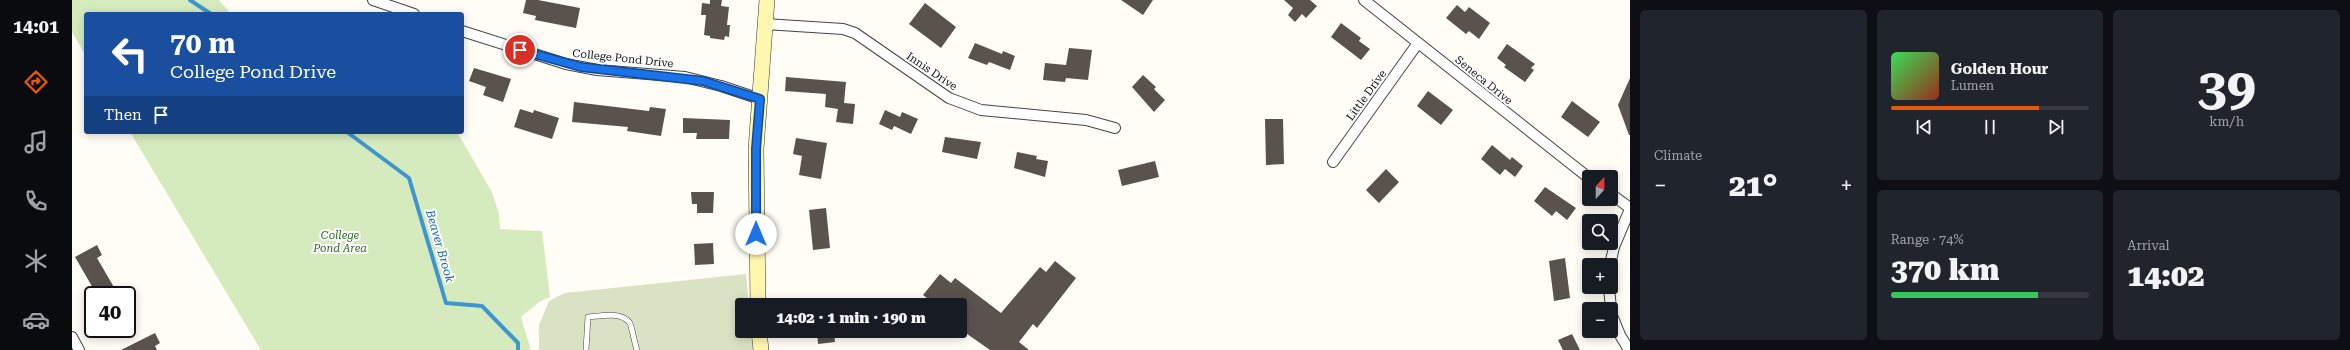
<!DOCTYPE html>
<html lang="en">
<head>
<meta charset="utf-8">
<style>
  :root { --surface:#171b24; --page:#20242c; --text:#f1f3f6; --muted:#9ea1a6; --line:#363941; --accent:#ea580c }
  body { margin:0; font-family:"Roboto Serif",serif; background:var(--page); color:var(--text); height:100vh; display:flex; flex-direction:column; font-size:15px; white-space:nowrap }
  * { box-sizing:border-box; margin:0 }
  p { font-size:13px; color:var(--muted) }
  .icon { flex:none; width:22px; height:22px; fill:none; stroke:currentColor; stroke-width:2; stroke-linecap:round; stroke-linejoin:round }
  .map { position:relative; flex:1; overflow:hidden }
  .side { display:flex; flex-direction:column; gap:10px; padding:10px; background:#0d0f14; width:720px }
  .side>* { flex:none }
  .banner { position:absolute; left:12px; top:12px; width:380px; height:122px; border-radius:4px; box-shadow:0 2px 10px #0003; background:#1a4fa0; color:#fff; overflow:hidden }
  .needle { width:26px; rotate:21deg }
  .fabs { position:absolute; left:1510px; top:170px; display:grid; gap:8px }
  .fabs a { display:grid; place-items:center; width:36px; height:36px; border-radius:4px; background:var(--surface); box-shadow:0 2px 10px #0003; font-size:20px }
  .speed { position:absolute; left:12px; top:286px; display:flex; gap:8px; font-size:20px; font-weight:700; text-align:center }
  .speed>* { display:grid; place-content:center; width:52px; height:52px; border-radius:50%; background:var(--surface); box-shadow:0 2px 10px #0003; line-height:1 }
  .speed .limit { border:2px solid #111; border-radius:6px; background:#fff; color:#111 }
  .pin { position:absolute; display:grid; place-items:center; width:34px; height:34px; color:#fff; margin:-17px; border:2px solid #fff; border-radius:50%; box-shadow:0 1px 4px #0007 }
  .me { position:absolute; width:44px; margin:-22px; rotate:0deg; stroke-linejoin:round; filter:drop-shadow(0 0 3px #0008) }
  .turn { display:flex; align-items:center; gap:14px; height:84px; padding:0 20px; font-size:18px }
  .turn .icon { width:52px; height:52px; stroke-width:2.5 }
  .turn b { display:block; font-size:28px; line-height:34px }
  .then { display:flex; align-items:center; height:38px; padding:0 20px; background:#0003; gap:8px; font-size:15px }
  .big { font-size:30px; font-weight:800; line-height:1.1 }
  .side .card { flex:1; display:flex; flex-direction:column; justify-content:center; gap:6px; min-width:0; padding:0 14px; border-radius:6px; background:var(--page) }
  .side .dial { align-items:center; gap:0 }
  .dial b { font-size:52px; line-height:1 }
  .song { display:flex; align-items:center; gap:12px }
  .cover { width:48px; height:48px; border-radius:6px; background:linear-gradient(135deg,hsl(130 70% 55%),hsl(10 70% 35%)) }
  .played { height:4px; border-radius:2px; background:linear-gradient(90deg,var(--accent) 75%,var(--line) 75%) }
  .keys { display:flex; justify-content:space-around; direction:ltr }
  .heat { display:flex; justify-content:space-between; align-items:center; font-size:22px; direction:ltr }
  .charge { height:6px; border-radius:3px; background:linear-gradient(90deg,#34c759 74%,var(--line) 0) }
  .side .tiles { flex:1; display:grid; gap:10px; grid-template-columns:repeat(3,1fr) }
  .card:first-child { grid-row:span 2 }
  .trip { position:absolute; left:663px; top:298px; width:232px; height:40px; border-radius:4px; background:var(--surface); box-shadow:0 2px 10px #0003; font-weight:800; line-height:40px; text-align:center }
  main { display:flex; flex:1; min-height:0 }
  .dock { display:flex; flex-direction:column; width:72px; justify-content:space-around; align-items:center; background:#090b0e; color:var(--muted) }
  .dock .icon { width:28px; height:28px }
  .dock .current { color:var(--accent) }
  .dock b { font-size:18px; color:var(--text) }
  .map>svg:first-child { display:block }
  .green { fill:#d5ebbd }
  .cemetery { fill:#d9e3c4 }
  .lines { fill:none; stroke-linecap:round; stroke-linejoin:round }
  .stream { stroke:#3f96cf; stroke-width:4 }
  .building { fill:#5a524d }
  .lane-casing { stroke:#444; stroke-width:6 }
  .street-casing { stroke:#444; stroke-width:12 }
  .secondary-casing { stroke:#333; stroke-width:16 }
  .lane { stroke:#fff; stroke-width:5 }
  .street { stroke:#fff; stroke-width:10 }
  .secondary { stroke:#fff6b0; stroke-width:15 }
  .route-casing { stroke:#114b97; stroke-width:10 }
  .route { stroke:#1a73e8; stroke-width:7 }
  .labels { text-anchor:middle; stroke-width:4; stroke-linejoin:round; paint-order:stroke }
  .street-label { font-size:11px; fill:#111; stroke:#fff }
  .park-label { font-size:11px; font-style:italic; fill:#2f6b1f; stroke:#fff }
  .water-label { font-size:12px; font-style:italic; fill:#1768a6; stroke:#fff }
</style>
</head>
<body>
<main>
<nav class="dock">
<b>14:01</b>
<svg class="icon current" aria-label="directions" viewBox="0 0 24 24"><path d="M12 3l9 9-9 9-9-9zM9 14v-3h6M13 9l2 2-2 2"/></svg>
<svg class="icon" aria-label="music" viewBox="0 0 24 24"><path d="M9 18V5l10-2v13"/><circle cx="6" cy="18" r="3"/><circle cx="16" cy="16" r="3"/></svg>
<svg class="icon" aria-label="phone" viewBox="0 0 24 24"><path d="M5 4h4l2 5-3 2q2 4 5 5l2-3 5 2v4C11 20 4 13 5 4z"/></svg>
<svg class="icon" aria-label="climate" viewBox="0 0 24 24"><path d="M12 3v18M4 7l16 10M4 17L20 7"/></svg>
<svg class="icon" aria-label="car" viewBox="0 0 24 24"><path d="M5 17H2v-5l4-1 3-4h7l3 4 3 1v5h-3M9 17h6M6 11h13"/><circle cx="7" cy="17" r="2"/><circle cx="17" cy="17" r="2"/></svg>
</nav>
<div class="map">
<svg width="1558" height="350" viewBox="0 0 1558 350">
  <rect width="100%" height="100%" fill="#fffdf5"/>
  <path class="green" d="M 0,0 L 147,0 L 159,14 L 14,14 L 14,56 L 0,32 Z
    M 58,132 L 385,132 L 420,192 L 427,214 L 428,229 L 470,231 L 478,297 L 467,302 L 449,317 L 459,350 L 189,350 Z"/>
  <path class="cemetery" d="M 674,274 L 677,305 L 670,305 L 670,331 L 679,331 L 681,350 L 467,350 L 467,325 L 477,301 L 493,293 Z"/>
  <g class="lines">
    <path class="stream" d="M 118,0 L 139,14
      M 275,132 L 337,178 L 374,303 L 410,306 L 446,343 L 446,350"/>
  </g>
  <path class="building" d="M 454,0 L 466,0 L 508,8 L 504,28 L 463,20 L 464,16 L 451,13 Z
    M 638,0 L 650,0 L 649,6 L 657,7 L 655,25 L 658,25 L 657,37 L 653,36 L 652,40 L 638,38 L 638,36 L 632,35 L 634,15 L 629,15 L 630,3 L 638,4 Z
    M 1049,0 L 1081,0 L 1071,15 Z
    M 1212,0 L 1238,0 L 1245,6 L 1234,18 L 1230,14 L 1223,22 L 1216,15 L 1221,8 Z
    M 853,3 L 884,27 L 869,48 L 837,24 Z
    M 1385,5 L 1393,12 L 1397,7 L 1418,23 L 1407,39 L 1397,31 L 1394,34 L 1374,18 Z
    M 1269,23 L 1289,38 L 1287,41 L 1298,49 L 1289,60 L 1259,37 Z
    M 903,43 L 930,54 L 931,51 L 943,56 L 938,70 L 917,62 L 915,65 L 896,58 Z
    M 1435,44 L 1463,64 L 1459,68 L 1462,70 L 1453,82 L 1432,67 L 1434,65 L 1425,58 Z
    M 997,48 L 1020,50 L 1016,80 L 994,78 L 993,82 L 971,80 L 973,63 L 994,65 Z
    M 402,68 L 439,79 L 431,102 L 411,95 L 414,87 L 397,81 Z
    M 1071,75 L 1084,87 L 1082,89 L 1093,100 L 1082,112 L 1060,87 Z
    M 714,77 L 774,82 L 772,103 L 783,104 L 781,124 L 764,122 L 766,109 L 753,107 L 754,94 L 713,91 Z
    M 1558,78 L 1558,135 L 1557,135 L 1546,105 Z
    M 1356,91 L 1381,110 L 1369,125 L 1345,106 Z
    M 1500,101 L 1528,122 L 1516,137 L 1489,117 Z
    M 502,102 L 577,111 L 578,107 L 594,109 L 589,136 L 555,131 L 556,127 L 500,122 Z
    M 448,109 L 461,113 L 462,110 L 487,118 L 480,139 L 442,127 Z
    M 813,110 L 828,117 L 830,112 L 846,119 L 839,134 L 822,126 L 820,130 L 807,124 Z
    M 611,118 L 658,120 L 657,139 L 624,139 L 625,133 L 611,133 Z
    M 1193,119 L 1211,119 L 1212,164 L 1194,165 Z
    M 873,137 L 909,142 L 905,159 L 870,152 Z
    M 724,138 L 755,143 L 749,179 L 727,175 L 730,156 L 721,154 Z
    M 1420,145 L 1438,160 L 1440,157 L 1451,166 L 1443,177 L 1433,169 L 1428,175 L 1409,159 Z
    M 945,152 L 965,156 L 964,159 L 976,161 L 973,177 L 942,168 Z
    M 1083,161 L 1087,177 L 1050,186 L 1046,170 Z
    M 1314,169 L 1327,182 L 1307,203 L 1294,190 Z
    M 1473,187 L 1504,208 L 1495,220 L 1484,211 L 1480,216 L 1462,201 Z
    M 619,192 L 642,192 L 641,213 L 625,213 L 625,204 L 620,204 Z
    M 754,208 L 758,248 L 741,250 L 737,210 Z
    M 641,243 L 642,264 L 623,265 L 622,244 Z
    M 25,245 L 30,255 L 25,258 L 43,289 L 32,295 L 25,295 L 3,257 Z
    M 1493,258 L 1498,298 L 1482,301 L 1477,261 Z
    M 983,261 L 1004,278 L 965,328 L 961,324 L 947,342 L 957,350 L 918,350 L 888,329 L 888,305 L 864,305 L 851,295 L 868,274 L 879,283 L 883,278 L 929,313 L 968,267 L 974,272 Z
    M 745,331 L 762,331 L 763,342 L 746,344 Z
    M 83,333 L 88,343 L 83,346 L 85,350 L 49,350 Z
    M 1500,334 L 1508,350 L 1491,350 L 1486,340 Z"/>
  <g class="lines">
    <defs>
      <path id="lane" d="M 514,350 L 516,317 C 528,316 549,311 558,323 C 559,324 563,345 565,350"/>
      <path id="street" d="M 301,0 L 342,14
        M 1292,0 L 1517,178
        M 693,24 L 771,29 L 783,33 L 877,98 L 909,110 L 1014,120 L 1043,128
        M 390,31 L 494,64 L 525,70 L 613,77 L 649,86 L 688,99
        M 1261,162 L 1346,43
        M 1539,194 L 1558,208
        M 1538,265 L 1542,247 L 1558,209
        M 1537,287 L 1539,309
        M 1539,313 L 1548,335 L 1557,350
        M 0,337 L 7,350"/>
      <path id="secondary" d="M 686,305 L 684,149 L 695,0
        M 687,331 L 689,350"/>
    </defs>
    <use href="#lane" class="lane-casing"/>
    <use href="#street" class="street-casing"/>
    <use href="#secondary" class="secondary-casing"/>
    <use href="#lane" class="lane"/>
    <use href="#street" class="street"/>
    <use href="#secondary" class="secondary"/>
  </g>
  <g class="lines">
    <defs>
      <path id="route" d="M 448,50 L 509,67 L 631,81 L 688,99 L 684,149 L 684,234"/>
    </defs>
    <use href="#route" class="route-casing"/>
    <use href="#route" class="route"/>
  </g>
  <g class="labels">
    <g class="street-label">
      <text transform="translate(551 58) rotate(6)" y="4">College Pond Drive</text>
      <text transform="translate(860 71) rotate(34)" y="4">Innis Drive</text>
      <text transform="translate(1412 80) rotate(39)" y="4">Seneca Drive</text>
      <text transform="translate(1294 95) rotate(-54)" y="4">Little Drive</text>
    </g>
    <g class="park-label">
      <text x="268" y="239">College<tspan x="268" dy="13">Pond Area</tspan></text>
    </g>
    <g class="water-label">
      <text transform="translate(368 246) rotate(74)" y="4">Beaver Brook</text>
    </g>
  </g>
</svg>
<div class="fabs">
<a><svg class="needle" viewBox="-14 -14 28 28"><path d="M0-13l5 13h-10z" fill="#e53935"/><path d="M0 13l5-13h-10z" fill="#9ea1a6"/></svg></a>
<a><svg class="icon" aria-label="search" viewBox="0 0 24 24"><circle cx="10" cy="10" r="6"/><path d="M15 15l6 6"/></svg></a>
<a>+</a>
<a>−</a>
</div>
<div class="speed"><div class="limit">40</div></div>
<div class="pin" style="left:448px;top:50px;background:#d93025"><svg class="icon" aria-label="arrive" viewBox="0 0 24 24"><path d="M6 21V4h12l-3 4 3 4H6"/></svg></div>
<svg class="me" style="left:684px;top:234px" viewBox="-20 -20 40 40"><circle r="19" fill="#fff"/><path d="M0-13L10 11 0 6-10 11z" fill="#1a73e8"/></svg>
<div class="trip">14:02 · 1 min · 190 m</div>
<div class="banner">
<div class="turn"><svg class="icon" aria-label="left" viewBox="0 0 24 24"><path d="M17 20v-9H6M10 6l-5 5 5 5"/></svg><div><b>70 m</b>College Pond Drive</div></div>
<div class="then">Then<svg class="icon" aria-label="arrive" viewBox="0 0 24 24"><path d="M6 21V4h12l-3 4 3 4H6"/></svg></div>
</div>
</div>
<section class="side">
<div class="tiles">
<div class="card"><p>Climate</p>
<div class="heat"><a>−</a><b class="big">21°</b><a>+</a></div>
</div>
<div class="card">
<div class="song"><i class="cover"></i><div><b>Golden Hour</b><p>Lumen</p></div></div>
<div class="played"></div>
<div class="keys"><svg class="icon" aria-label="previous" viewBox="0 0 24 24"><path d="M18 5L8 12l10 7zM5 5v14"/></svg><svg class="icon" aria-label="pause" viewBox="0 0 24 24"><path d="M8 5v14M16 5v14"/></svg><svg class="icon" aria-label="next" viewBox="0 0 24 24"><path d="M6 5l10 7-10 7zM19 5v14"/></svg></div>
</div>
<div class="card dial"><b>39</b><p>km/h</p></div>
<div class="card"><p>Range · 74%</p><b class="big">370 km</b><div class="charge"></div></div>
<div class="card"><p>Arrival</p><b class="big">14:02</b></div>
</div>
</section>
</main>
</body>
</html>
